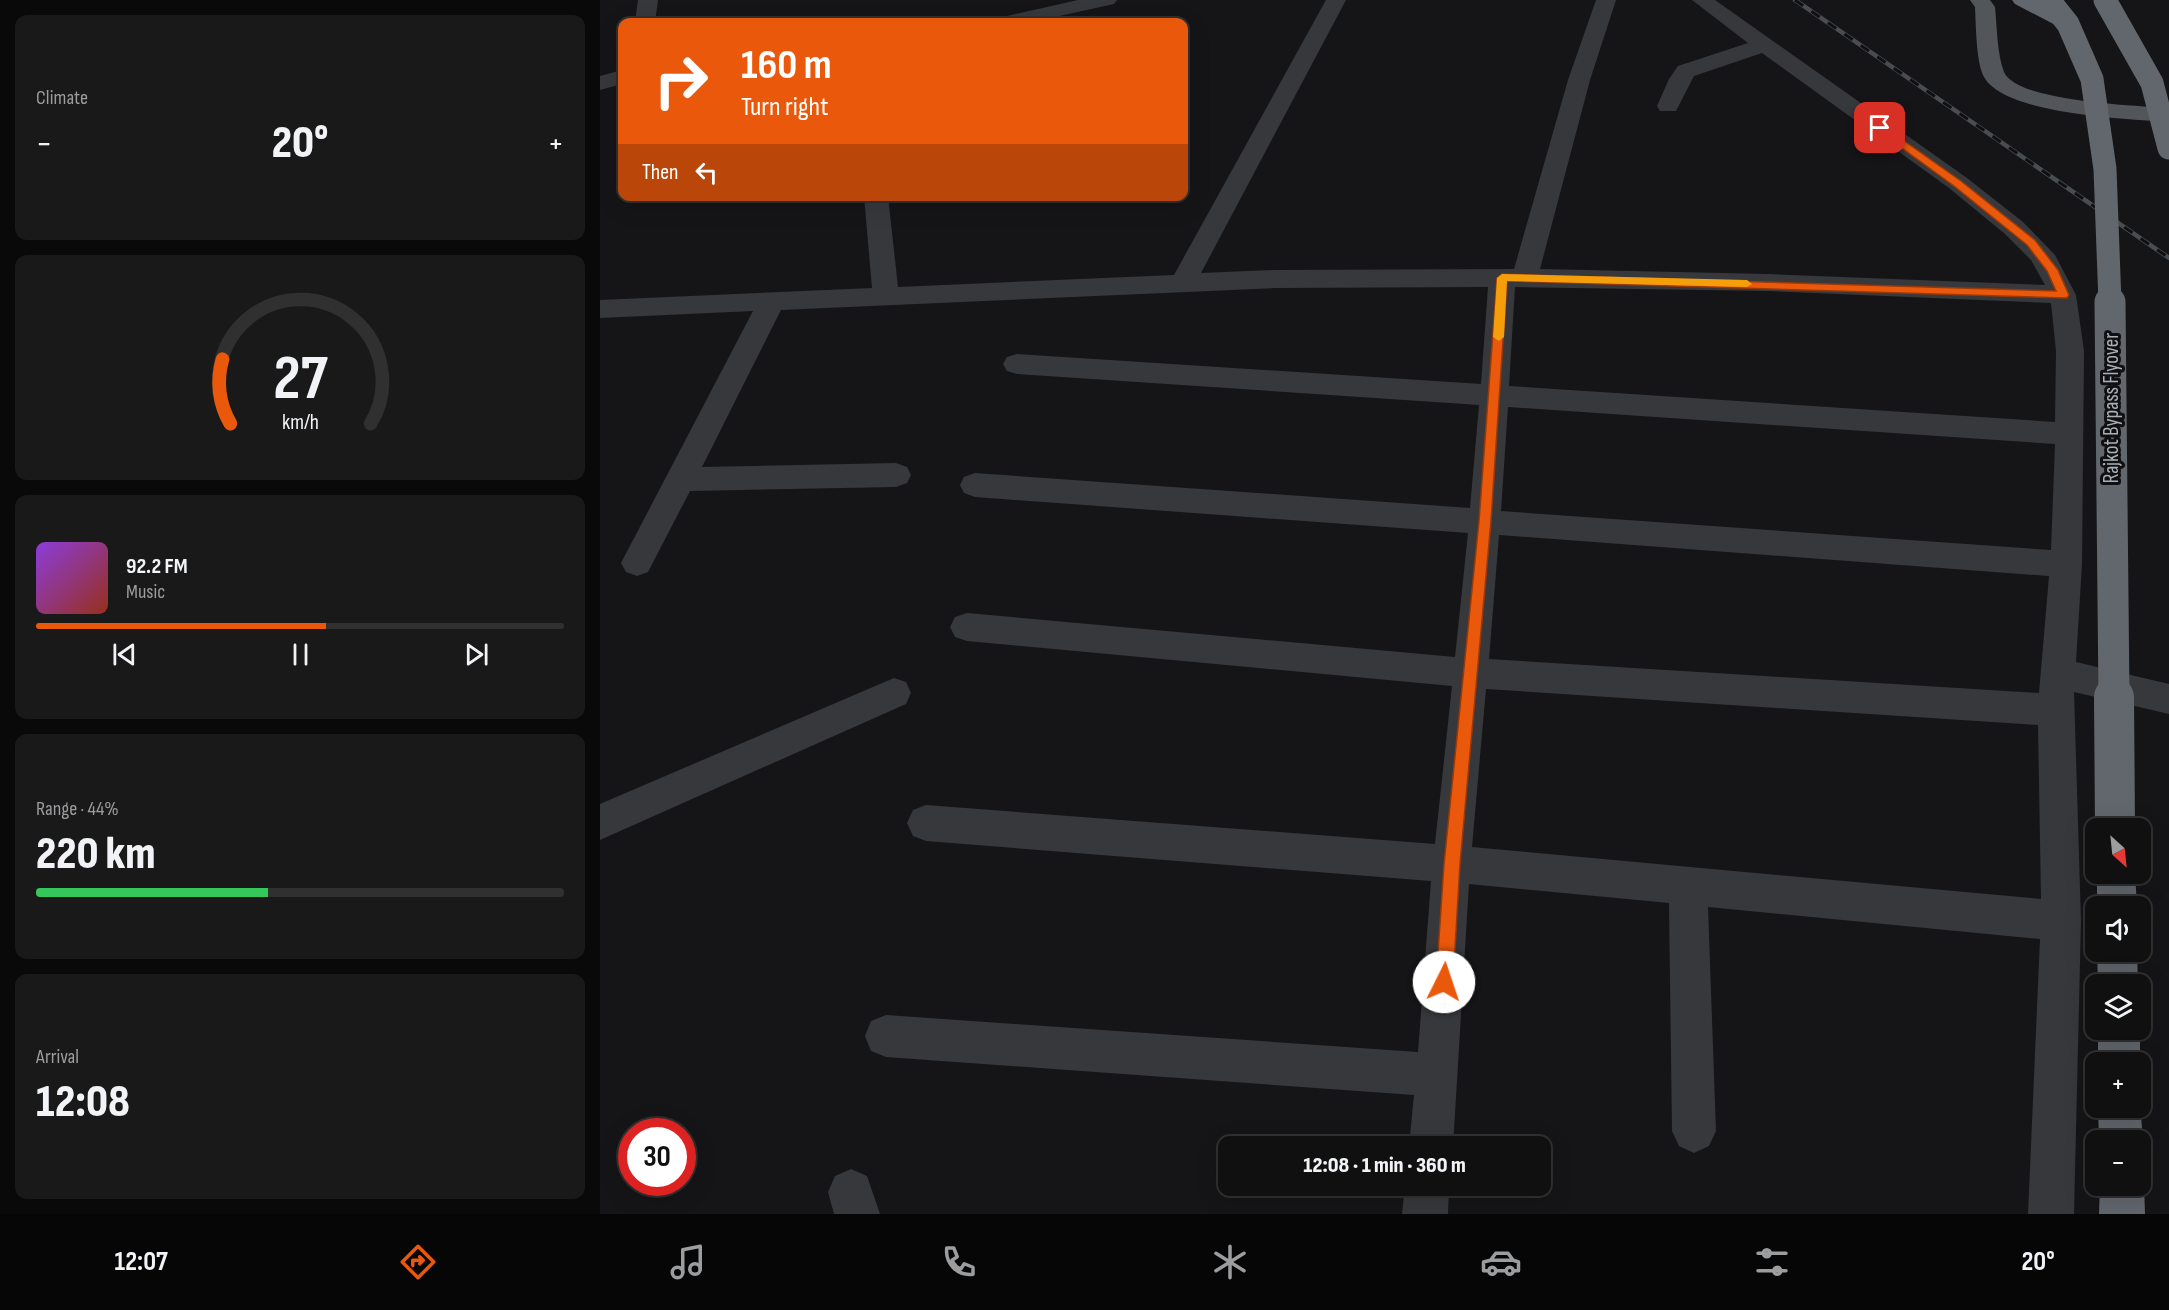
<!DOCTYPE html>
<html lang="en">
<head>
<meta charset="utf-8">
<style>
  :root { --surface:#101011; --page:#19191a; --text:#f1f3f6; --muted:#9c9d9f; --line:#303031; --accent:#ea580c }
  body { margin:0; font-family:"Sofia Sans Condensed",sans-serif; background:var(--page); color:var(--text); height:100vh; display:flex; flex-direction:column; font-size:22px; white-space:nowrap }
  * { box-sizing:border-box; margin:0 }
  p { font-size:20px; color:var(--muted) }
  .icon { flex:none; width:33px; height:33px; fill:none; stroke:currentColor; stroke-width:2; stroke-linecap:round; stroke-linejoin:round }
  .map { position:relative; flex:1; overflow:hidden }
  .panel { display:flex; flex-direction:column; gap:15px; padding:15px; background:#090909; width:600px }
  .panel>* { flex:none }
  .top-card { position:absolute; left:18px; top:18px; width:570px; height:183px; border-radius:12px; box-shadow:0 6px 24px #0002,0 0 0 2px var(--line); background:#ea580c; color:#fff; overflow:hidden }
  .needle { width:39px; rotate:153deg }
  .tools { position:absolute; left:1485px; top:818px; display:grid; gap:12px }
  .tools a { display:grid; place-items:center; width:66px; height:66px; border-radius:12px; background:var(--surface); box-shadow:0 6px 24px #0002,0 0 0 2px var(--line); font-size:30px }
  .speed { position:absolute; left:18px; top:1118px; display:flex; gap:12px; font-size:30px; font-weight:700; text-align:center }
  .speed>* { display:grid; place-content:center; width:78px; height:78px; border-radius:50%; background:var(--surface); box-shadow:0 6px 24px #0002,0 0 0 2px var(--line); line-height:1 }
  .speed .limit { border:9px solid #d22; background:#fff; color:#111 }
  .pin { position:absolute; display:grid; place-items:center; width:51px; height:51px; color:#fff; margin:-26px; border-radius:12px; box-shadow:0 3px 9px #0006 }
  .me { position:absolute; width:66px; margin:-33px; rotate:4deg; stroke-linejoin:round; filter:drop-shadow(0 0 4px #0008) }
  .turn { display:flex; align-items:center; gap:21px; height:126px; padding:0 24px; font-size:27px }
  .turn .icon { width:78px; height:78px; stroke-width:2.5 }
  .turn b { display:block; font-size:42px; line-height:51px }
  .then { display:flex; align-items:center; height:57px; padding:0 24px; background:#0003; gap:12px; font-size:22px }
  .big { font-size:45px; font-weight:800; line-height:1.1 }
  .panel .card { flex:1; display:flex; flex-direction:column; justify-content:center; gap:9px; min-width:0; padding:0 21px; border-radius:12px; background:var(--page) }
  .panel .dial { align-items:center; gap:0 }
  .dial svg { height:156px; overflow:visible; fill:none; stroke:var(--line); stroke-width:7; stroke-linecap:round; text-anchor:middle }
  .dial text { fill:var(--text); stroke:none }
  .song { display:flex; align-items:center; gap:18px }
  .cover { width:72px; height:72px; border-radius:9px; background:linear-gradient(135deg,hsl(270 70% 55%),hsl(10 70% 35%)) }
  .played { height:6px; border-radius:3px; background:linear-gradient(90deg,var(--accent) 55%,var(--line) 55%) }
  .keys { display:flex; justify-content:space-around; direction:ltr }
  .heat { display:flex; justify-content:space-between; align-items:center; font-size:33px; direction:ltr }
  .charge { height:9px; border-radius:4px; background:linear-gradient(90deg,#34c759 44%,var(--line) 0) }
  .trip { position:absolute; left:618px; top:1136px; width:333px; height:60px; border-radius:12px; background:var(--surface); box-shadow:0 6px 24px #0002,0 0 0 2px var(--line); font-weight:800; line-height:60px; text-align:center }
  .dock { display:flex; height:96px; justify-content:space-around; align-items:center; background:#060607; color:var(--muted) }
  .dock .icon { width:42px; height:42px }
  .dock .active { color:var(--accent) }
  .dock b { font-size:27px; color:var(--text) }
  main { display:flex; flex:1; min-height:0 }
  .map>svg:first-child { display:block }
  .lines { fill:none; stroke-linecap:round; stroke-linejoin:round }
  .minor { fill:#36383c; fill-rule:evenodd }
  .major { fill:#52565b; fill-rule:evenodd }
  .highway { fill:#62676d; fill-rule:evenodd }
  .rail-casing { stroke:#494d51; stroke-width:4.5 }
  .rail { stroke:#101012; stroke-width:3; stroke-dasharray:10; stroke-linecap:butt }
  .highway-bridge-far2 { stroke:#62676d; stroke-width:23 }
  .highway-bridge-far1 { stroke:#62676d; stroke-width:31 }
  .highway-bridge { stroke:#62676d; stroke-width:40 }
  .route { fill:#ea580c; stroke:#983908; stroke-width:1.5 }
  .slow { fill:#f59e0b }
  .labels { text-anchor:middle; stroke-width:6; stroke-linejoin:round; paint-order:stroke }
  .street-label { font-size:21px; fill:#a7b0b7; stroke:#101012 }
</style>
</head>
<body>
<main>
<section class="panel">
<div class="card"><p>Climate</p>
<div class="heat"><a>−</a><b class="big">20°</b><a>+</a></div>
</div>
<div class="card dial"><svg viewBox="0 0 100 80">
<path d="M14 69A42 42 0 1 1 86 69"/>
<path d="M14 69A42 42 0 0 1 10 36" stroke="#ea580c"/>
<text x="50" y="56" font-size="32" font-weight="700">27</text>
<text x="50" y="72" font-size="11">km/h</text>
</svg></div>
<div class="card">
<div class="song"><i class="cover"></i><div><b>92.2 FM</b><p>Music</p></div></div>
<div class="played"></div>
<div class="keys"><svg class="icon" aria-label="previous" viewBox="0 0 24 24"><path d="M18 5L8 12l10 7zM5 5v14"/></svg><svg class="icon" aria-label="pause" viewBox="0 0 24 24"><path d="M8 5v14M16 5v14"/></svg><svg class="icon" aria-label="next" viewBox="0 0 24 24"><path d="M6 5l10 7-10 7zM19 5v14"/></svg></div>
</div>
<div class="card"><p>Range · 44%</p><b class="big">220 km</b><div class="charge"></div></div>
<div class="card"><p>Arrival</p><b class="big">12:08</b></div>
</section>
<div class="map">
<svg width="1569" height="1214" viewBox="0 0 1569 1214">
  <rect width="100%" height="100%" fill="#151517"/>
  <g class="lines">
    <path class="minor" d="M 38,0 L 58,0 L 55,22 L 35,22 Z
      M 478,0 L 517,0 L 514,4 L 432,22 L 395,22 L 398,18 Z
      M 726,0 L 746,0 L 601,273 L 675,270 L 914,269 L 968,80 L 996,0 L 1016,0 L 990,80 L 940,269 L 1168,274 L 1445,285 L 1431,260 L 1405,234 L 1349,188 L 1162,53 L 1094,76 L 1076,111 L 1060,111 L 1057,106 L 1069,79 L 1078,66 L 1148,43 L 1092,0 L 1115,0 L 1367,178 L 1423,222 L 1455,255 L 1476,295 L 1484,351 L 1482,564 L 1476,662 L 1569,684 L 1569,714 L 1474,692 L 1481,921 L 1474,1214 L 1428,1214 L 1440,939 L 1108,907 L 1116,1131 L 1109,1146 L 1094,1153 L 1079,1146 L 1072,1131 L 1069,903 L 869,884 L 853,1146 L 809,1146 L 814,1095 L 286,1057 L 271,1051 L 265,1036 L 271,1021 L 286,1015 L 818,1052 L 831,881 L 326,841 L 313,836 L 307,823 L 313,810 L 326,805 L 835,844 L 852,686 L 367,641 L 355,637 L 350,627 L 355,617 L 367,613 L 855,657 L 868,533 L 375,497 L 364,493 L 360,485 L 364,477 L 375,473 L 870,508 L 879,405 L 417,374 L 407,371 L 403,364 L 407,357 L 417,354 L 881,384 L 888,287 L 675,288 L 181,310 L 102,467 L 296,463 L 307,467 L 311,475 L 307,483 L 296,487 L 90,491 L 48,572 L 37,576 L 26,572 L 21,563 L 153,311 L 0,318 L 0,300 L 272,288 L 264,196 L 288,196 L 298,287 L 574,275 ZM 915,287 L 1168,291 L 1451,303 L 1456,351 L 1455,422 L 909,386 ZM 908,407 L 1455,444 L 1451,550 L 901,511 ZM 899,535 L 1449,576 L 1439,693 L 889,659 ZM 886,689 L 1438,725 L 1441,899 L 872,847 Z
      M 22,70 L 22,84 L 0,90 L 0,76 Z
      M 294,678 L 306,682 L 311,693 L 306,704 L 0,840 L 0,804 Z
      M 251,1169 L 267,1176 L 280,1214 L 234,1214 L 228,1192 L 235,1176 Z
      M 805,1185 L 849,1185 L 848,1214 L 802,1214 Z"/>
    <path class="major" d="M 1370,0 L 1390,0 L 1395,7 C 1397,26 1397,54 1404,72 C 1417,102 1538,106 1569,108 L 1569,122 C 1530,119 1401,115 1383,75 C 1376,59 1376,25 1375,7 Z"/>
    <path class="highway" d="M 1412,0 L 1438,0 L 1475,20 L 1478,24 L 1475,28 L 1461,28 L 1415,4 Z
      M 1497,873 L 1535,873 L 1537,906 L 1497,906 Z
      M 1497,951 L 1537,951 L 1538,984 L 1498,984 Z
      M 1498,1029 L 1540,1029 L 1540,1062 L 1498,1062 Z
      M 1540,1104 L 1543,1140 L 1540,1146 L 1540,1140 L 1499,1140 L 1498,1107 L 1540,1107 Z
      M 1540,1175 L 1544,1185 L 1545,1214 L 1499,1214 L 1500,1185 L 1540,1185 Z"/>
    <defs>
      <path id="rail" d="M 1195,0 L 1569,258"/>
    </defs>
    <use href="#rail" class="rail-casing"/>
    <use href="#rail" class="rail"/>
    <path class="highway-bridge-far2" d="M 1449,0 L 1468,24 L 1492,79 L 1505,169 L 1510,303
      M 1505,0 L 1552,83 L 1569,148"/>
    <path class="highway-bridge-far1" d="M 1510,302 L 1514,699"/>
    <path class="highway-bridge" d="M 1514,697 L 1515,828"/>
  </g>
  <path class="route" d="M 1277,126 L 1283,126 L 1361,181 L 1435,240 L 1458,270 L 1469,295 L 1467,298 L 907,281 L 891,521 L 860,864 L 853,982 L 850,988 L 844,990 L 838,988 L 836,982 L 844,864 L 879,521 L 897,278 L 902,274 L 1456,291 L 1447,271 L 1427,245 L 1354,186 L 1277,130 Z"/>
  <path class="slow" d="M 902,274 L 1147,280 L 1152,284 L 1147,287 L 907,281 L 904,337 L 899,341 L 893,337 L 897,278 Z"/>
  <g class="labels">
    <g class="street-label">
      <text transform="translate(1511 408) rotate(-90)" y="7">Rajkot Bypass Flyover</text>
    </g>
  </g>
</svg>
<div class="tools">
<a><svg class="needle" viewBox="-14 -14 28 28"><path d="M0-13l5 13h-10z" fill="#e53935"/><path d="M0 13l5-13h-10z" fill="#9c9d9f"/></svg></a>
<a><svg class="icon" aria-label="sound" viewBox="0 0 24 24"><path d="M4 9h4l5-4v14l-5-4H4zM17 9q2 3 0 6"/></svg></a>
<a><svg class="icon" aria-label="layers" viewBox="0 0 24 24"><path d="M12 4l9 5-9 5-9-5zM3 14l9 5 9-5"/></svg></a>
<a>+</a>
<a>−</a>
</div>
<div class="speed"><div class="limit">30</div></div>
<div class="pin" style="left:1280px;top:128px;background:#d93025"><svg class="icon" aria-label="arrive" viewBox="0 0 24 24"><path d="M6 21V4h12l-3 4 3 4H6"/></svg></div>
<svg class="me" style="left:844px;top:982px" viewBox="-20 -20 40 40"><circle r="19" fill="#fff"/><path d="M0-13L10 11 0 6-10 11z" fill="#ea580c"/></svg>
<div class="trip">12:08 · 1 min · 360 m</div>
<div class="top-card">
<div class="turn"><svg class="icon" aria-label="right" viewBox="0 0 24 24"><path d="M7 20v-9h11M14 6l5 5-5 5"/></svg><div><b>160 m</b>Turn right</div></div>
<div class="then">Then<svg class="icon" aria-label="left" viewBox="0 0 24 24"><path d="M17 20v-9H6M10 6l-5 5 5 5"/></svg></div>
</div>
</div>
</main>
<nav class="dock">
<b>12:07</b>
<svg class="icon active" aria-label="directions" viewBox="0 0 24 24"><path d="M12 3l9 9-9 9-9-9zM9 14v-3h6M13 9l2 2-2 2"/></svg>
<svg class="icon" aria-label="music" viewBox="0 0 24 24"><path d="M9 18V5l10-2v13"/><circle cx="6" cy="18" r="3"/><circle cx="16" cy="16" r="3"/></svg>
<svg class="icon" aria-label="phone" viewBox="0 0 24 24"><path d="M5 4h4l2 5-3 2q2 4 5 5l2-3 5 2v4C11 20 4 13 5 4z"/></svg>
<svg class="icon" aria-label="climate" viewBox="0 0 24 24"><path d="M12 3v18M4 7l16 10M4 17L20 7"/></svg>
<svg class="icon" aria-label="car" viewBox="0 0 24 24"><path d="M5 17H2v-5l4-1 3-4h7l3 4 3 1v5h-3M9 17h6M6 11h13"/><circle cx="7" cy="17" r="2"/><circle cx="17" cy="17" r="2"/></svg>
<svg class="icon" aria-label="filters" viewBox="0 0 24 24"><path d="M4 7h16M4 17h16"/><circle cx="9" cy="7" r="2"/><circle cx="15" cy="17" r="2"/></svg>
<b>20°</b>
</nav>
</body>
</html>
